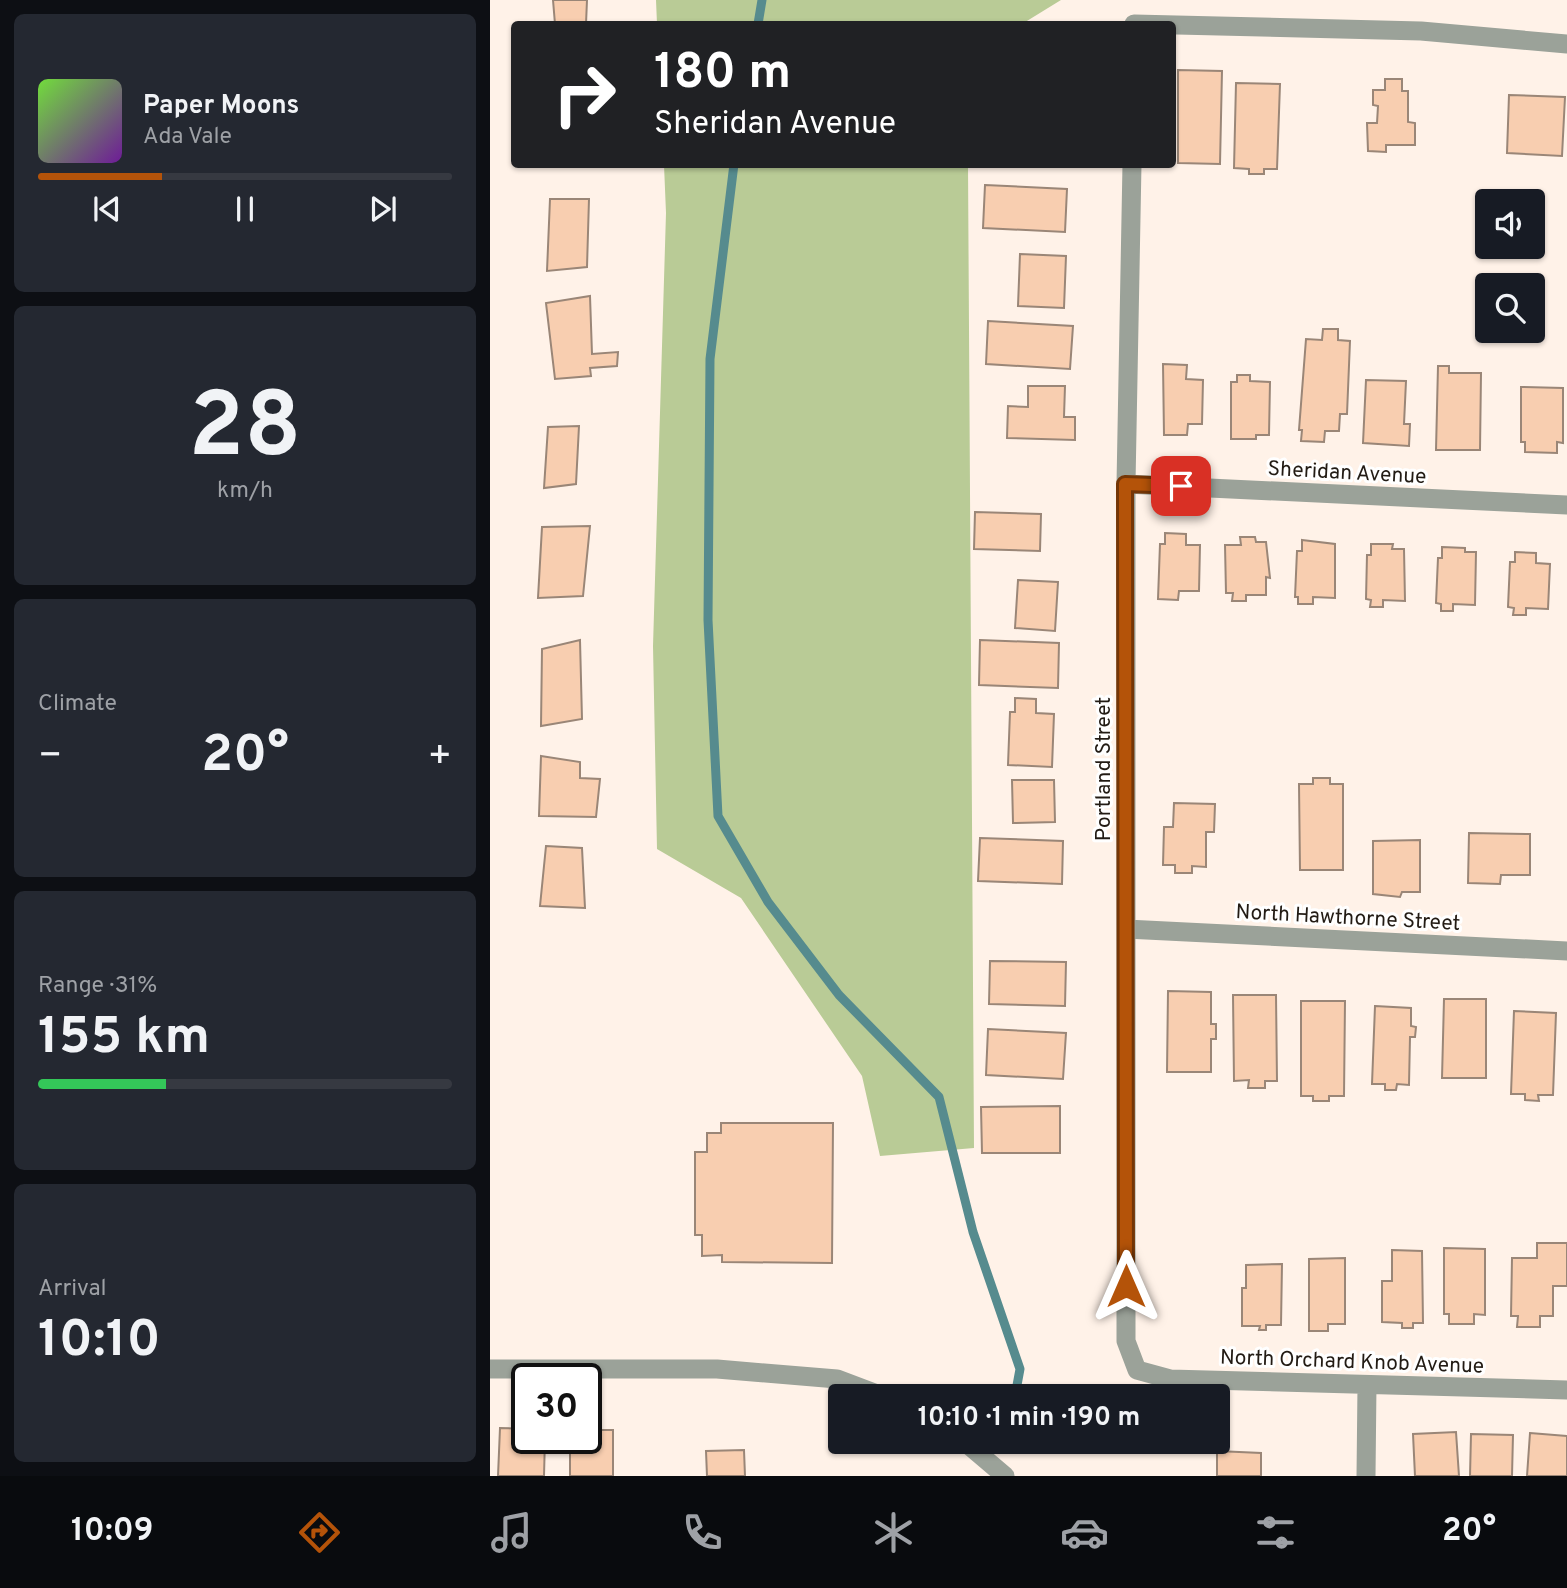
<!DOCTYPE html>
<html lang="en">
<head>
<meta charset="utf-8">
<style>
  :root { --surface:#171b24; --page:#242831; --text:#f1f3f6; --muted:#9ea1a6; --line:#363941; --accent:#b45309 }
  body { margin:0; font-family:Overpass,sans-serif; background:var(--page); color:var(--text); height:100vh; display:flex; flex-direction:column; font-size:26px; white-space:nowrap }
  * { box-sizing:border-box; margin:0 }
  p { font-size:23px; color:var(--muted) }
  .icon { flex:none; width:38px; height:38px; fill:none; stroke:currentColor; stroke-width:2; stroke-linecap:round; stroke-linejoin:round }
  .map { position:relative; flex:1; overflow:hidden }
  .drawer { display:flex; flex-direction:column; gap:14px; padding:14px; background:#0d0f14; width:490px }
  .drawer>* { flex:none }
  .banner { position:absolute; left:21px; top:21px; width:665px; height:147px; border-radius:7px; box-shadow:0 2px 5px #0004; background:#202124; color:#fff; overflow:hidden }
  .fabs { position:absolute; left:985px; top:189px; display:grid; gap:14px }
  .fabs a { display:grid; place-items:center; width:70px; height:70px; border-radius:7px; background:var(--surface); box-shadow:0 2px 5px #0004; font-size:35px }
  .speed { position:absolute; left:21px; top:1363px; display:flex; gap:14px; font-size:35px; font-weight:700; text-align:center }
  .speed>* { display:grid; place-content:center; width:91px; height:91px; border-radius:50%; background:var(--surface); box-shadow:0 2px 5px #0004; line-height:1 }
  .speed .limit { border:4px solid #111; border-radius:10px; background:#fff; color:#111 }
  .pin { position:absolute; display:grid; place-items:center; width:60px; height:60px; color:#fff; margin:-30px; border-radius:14px; box-shadow:0 4px 10px #0006 }
  .me { position:absolute; width:77px; margin:-38px; rotate:0deg; stroke-linejoin:round; filter:drop-shadow(0 0 5px #0008) }
  .turn { display:flex; align-items:center; gap:24px; height:147px; padding:0 28px; font-size:32px }
  .turn .icon { width:91px; height:91px; stroke-width:2.5 }
  .turn b { display:block; font-size:49px; line-height:60px }
  .big { font-size:52px; font-weight:700; line-height:1.1 }
  .drawer .card { flex:1; display:flex; flex-direction:column; justify-content:center; gap:10px; min-width:0; padding:0 24px; border-radius:10px; background:var(--page) }
  .drawer .dial { align-items:center; gap:0 }
  .dial b { font-size:91px; line-height:1 }
  .song { display:flex; align-items:center; gap:21px }
  .cover { width:84px; height:84px; border-radius:10px; background:linear-gradient(135deg,hsl(100 70% 55%),hsl(280 70% 35%)) }
  .played { height:7px; border-radius:4px; background:linear-gradient(90deg,var(--accent) 30%,var(--line) 30%) }
  .keys { display:flex; justify-content:space-around; direction:ltr }
  .heat { display:flex; justify-content:space-between; align-items:center; font-size:38px; direction:ltr }
  .charge { height:10px; border-radius:5px; background:linear-gradient(90deg,#34c759 31%,var(--line) 0) }
  .trip { position:absolute; left:338px; top:1384px; width:402px; height:70px; border-radius:7px; background:var(--surface); box-shadow:0 2px 5px #0004; font-weight:700; line-height:70px; text-align:center }
  .tab-bar { display:flex; height:112px; justify-content:space-around; align-items:center; background:#090b0e; color:var(--muted) }
  .tab-bar .icon { width:49px; height:49px }
  .tab-bar .active { color:var(--accent) }
  .tab-bar b { font-size:32px; color:var(--text) }
  main { display:flex; flex:1; min-height:0 }
  .map>svg:first-child { display:block }
  .green { fill:#b9cb96 }
  .lines { fill:none; stroke-linecap:round; stroke-linejoin:round }
  .stream { stroke:#568b8e; stroke-width:9 }
  .building { fill:#f8ceb0; stroke:#9a8677; stroke-width:2 }
  .minor { stroke:#9ba299; stroke-width:19 }
  .route-casing { stroke:#753606; stroke-width:18 }
  .route { stroke:#b45309; stroke-width:12 }
  .labels { text-anchor:middle; stroke-width:6; stroke-linejoin:round; paint-order:stroke }
  .street-label { font-size:21px; fill:#221b14; stroke:#fff }
</style>
</head>
<body>
<main>
<section class="drawer">
<div class="card">
<div class="song"><i class="cover"></i><div><b>Paper Moons</b><p>Ada Vale</p></div></div>
<div class="played"></div>
<div class="keys"><svg class="icon" aria-label="previous" viewBox="0 0 24 24"><path d="M18 5L8 12l10 7zM5 5v14"/></svg><svg class="icon" aria-label="pause" viewBox="0 0 24 24"><path d="M8 5v14M16 5v14"/></svg><svg class="icon" aria-label="next" viewBox="0 0 24 24"><path d="M6 5l10 7-10 7zM19 5v14"/></svg></div>
</div>
<div class="card dial"><b>28</b><p>km/h</p></div>
<div class="card"><p>Climate</p>
<div class="heat"><a>−</a><b class="big">20°</b><a>+</a></div>
</div>
<div class="card"><p>Range · 31%</p><b class="big">155 km</b><div class="charge"></div></div>
<div class="card"><p>Arrival</p><b class="big">10:10</b></div>
</section>
<div class="map">
<svg width="1077" height="1476" viewBox="0 0 1077 1476">
  <rect width="100%" height="100%" fill="#fff2e8"/>
  <path class="green" d="M 166,0 L 571,0 L 532,24 L 167,24 Z
    M 174,165 L 478,165 L 484,1148 L 390,1156 L 372,1076 L 251,898 L 167,849 L 163,646 L 176,213 Z"/>
  <g class="lines">
    <path class="stream" d="M 268,24 L 272,0
      M 244,164 L 220,359 L 218,620 L 228,816 L 278,902 L 349,995 L 449,1097 L 483,1232 L 530,1369 L 525,1396"/>
  </g>
  <path class="building" d="M 63,0 L 97,0 L 96,24 L 65,24 Z
    M 688,70 L 732,71 L 730,164 L 688,163 Z
    M 895,79 L 912,79 L 912,91 L 918,91 L 918,122 L 925,123 L 925,145 L 896,145 L 896,152 L 878,151 L 877,123 L 887,123 L 888,106 L 883,105 L 883,90 L 895,90 Z
    M 746,83 L 790,84 L 787,169 L 774,169 L 774,174 L 759,174 L 759,169 L 744,168 Z
    M 1019,95 L 1075,97 L 1072,156 L 1017,153 Z
    M 495,185 L 577,189 L 575,232 L 493,228 Z
    M 60,199 L 99,199 L 97,267 L 57,271 Z
    M 530,254 L 576,256 L 574,308 L 528,306 Z
    M 100,296 L 102,354 L 128,352 L 127,366 L 100,368 L 101,376 L 65,379 L 56,303 Z
    M 498,321 L 583,326 L 580,369 L 496,364 Z
    M 833,329 L 848,329 L 848,340 L 860,341 L 857,414 L 850,414 L 849,431 L 835,431 L 834,442 L 811,441 L 812,430 L 809,430 L 816,339 L 832,340 Z
    M 673,364 L 697,365 L 696,379 L 713,380 L 712,424 L 698,424 L 697,435 L 674,435 Z
    M 948,366 L 959,366 L 959,373 L 991,373 L 990,450 L 946,450 Z
    M 747,375 L 760,375 L 760,381 L 780,382 L 779,435 L 766,435 L 766,439 L 741,439 L 741,382 L 747,382 Z
    M 876,380 L 916,381 L 914,424 L 920,424 L 919,446 L 873,443 Z
    M 538,386 L 575,386 L 574,417 L 585,417 L 585,440 L 517,438 L 518,406 L 538,407 Z
    M 1031,387 L 1073,388 L 1073,443 L 1067,442 L 1067,453 L 1035,452 L 1035,442 L 1031,442 Z
    M 89,426 L 86,484 L 54,488 L 58,427 Z
    M 485,512 L 551,514 L 550,551 L 484,549 Z
    M 100,526 L 93,596 L 48,598 L 52,527 Z
    M 675,533 L 696,534 L 696,545 L 710,545 L 709,591 L 689,591 L 688,600 L 668,599 L 670,544 L 675,544 Z
    M 750,537 L 765,537 L 766,542 L 776,542 L 780,578 L 776,577 L 776,595 L 756,595 L 756,601 L 742,601 L 743,593 L 736,593 L 735,545 L 751,545 Z
    M 812,540 L 845,544 L 845,598 L 823,597 L 823,604 L 808,604 L 808,597 L 805,597 L 807,551 L 812,551 Z
    M 881,544 L 903,544 L 902,549 L 914,549 L 915,601 L 893,600 L 893,607 L 880,607 L 881,600 L 876,599 L 877,555 L 881,555 Z
    M 952,547 L 975,548 L 975,552 L 986,552 L 985,605 L 963,604 L 963,611 L 951,611 L 951,604 L 946,603 L 948,558 L 952,558 Z
    M 1025,552 L 1046,553 L 1046,563 L 1060,564 L 1058,609 L 1036,608 L 1036,615 L 1023,615 L 1024,608 L 1018,607 L 1020,562 L 1025,562 Z
    M 528,580 L 568,582 L 565,631 L 525,628 Z
    M 90,640 L 92,719 L 51,726 L 52,649 Z
    M 490,640 L 569,643 L 568,688 L 489,685 Z
    M 525,698 L 546,699 L 546,713 L 564,714 L 562,767 L 518,765 L 520,712 L 525,712 Z
    M 51,756 L 90,762 L 90,778 L 110,779 L 106,817 L 49,816 Z
    M 823,778 L 840,778 L 840,784 L 853,784 L 853,870 L 810,870 L 809,784 L 823,784 Z
    M 522,780 L 564,780 L 565,822 L 523,823 Z
    M 684,803 L 725,804 L 724,832 L 716,832 L 716,867 L 702,866 L 702,873 L 685,873 L 685,865 L 673,865 L 674,827 L 683,827 Z
    M 979,833 L 1040,834 L 1040,875 L 1011,875 L 1010,884 L 978,883 Z
    M 490,838 L 573,841 L 572,884 L 488,881 Z
    M 930,840 L 930,892 L 912,892 L 910,897 L 883,894 L 883,841 Z
    M 56,846 L 92,848 L 95,908 L 50,906 Z
    M 500,961 L 576,962 L 575,1006 L 499,1004 Z
    M 678,991 L 721,992 L 721,1024 L 726,1024 L 726,1039 L 721,1039 L 721,1072 L 677,1072 Z
    M 743,995 L 786,995 L 787,1081 L 775,1081 L 775,1088 L 758,1088 L 759,1080 L 744,1081 Z
    M 954,999 L 996,999 L 996,1078 L 952,1078 Z
    M 811,1001 L 855,1001 L 854,1096 L 839,1096 L 839,1101 L 823,1101 L 823,1096 L 811,1096 Z
    M 885,1006 L 921,1008 L 921,1026 L 926,1027 L 925,1037 L 920,1037 L 919,1085 L 907,1084 L 906,1090 L 895,1090 L 895,1084 L 882,1084 Z
    M 1024,1011 L 1066,1013 L 1063,1095 L 1048,1095 L 1049,1101 L 1035,1100 L 1035,1094 L 1021,1094 Z
    M 498,1029 L 576,1033 L 573,1079 L 496,1075 Z
    M 570,1106 L 570,1153 L 492,1153 L 491,1107 Z
    M 231,1123 L 343,1123 L 342,1263 L 232,1262 L 232,1255 L 212,1256 L 212,1235 L 205,1235 L 205,1152 L 217,1152 L 217,1133 L 231,1133 Z
    M 1047,1243 L 1077,1243 L 1077,1286 L 1063,1286 L 1063,1316 L 1050,1316 L 1050,1327 L 1027,1327 L 1028,1316 L 1021,1316 L 1022,1258 L 1047,1258 Z
    M 954,1248 L 995,1249 L 995,1315 L 984,1314 L 984,1324 L 959,1324 L 959,1314 L 954,1314 Z
    M 902,1250 L 932,1251 L 933,1323 L 923,1323 L 923,1328 L 912,1328 L 912,1323 L 892,1322 L 892,1281 L 902,1281 Z
    M 855,1258 L 855,1324 L 838,1324 L 838,1331 L 819,1331 L 819,1259 Z
    M 792,1264 L 791,1325 L 776,1325 L 776,1330 L 769,1330 L 770,1326 L 752,1326 L 752,1288 L 756,1288 L 756,1265 Z
    M 10,1428 L 37,1429 L 37,1438 L 55,1438 L 54,1476 L 8,1476 Z
    M 96,1430 L 123,1430 L 123,1476 L 80,1476 L 80,1438 L 96,1438 Z
    M 966,1432 L 969,1476 L 925,1476 L 923,1434 Z
    M 1040,1433 L 1077,1436 L 1077,1476 L 1037,1476 Z
    M 981,1434 L 1023,1435 L 1022,1476 L 980,1476 Z
    M 254,1450 L 255,1476 L 217,1476 L 216,1451 Z
    M 727,1451 L 771,1453 L 771,1476 L 727,1476 Z"/>
  <g class="lines">
    <path class="minor" d="M 644,24 L 931,31 L 1077,44
      M 642,164 L 636,484 L 636,1341 L 647,1370 L 680,1379 L 1077,1390
      M 636,484 L 1077,505
      M 636,929 L 1077,951
      M 0,1369 L 227,1369 L 347,1379 L 392,1396
      M 475,1442 L 515,1476
      M 876,1476 L 877,1385"/>
  </g>
  <g class="lines">
    <defs>
      <path id="route" d="M 636,1286 L 635,484 L 691,486"/>
    </defs>
    <use href="#route" class="route-casing"/>
    <use href="#route" class="route"/>
  </g>
  <g class="labels">
    <g class="street-label">
      <text transform="translate(857 472) rotate(3)" y="7">Sheridan Avenue</text>
      <text transform="translate(613 769) rotate(-90)" y="7">Portland Street</text>
      <text transform="translate(858 917) rotate(3)" y="7">North Hawthorne Street</text>
      <text transform="translate(862 1361) rotate(2)" y="7">North Orchard Knob Avenue</text>
    </g>
  </g>
</svg>
<div class="fabs">
<a><svg class="icon" aria-label="sound" viewBox="0 0 24 24"><path d="M4 9h4l5-4v14l-5-4H4zM17 9q2 3 0 6"/></svg></a>
<a><svg class="icon" aria-label="search" viewBox="0 0 24 24"><circle cx="10" cy="10" r="6"/><path d="M15 15l6 6"/></svg></a>
</div>
<div class="speed"><div class="limit">30</div></div>
<div class="pin" style="left:691px;top:486px;background:#d93025"><svg class="icon" aria-label="arrive" viewBox="0 0 24 24"><path d="M6 21V4h12l-3 4 3 4H6"/></svg></div>
<svg class="me" style="left:636px;top:1286px" viewBox="-20 -20 40 40"><path d="M0-17L14 15 0 8-14 15z" fill="#b45309" stroke="#fff" stroke-width="4"/></svg>
<div class="trip">10:10 · 1 min · 190 m</div>
<div class="banner">
<div class="turn"><svg class="icon" aria-label="right" viewBox="0 0 24 24"><path d="M7 20v-9h11M14 6l5 5-5 5"/></svg><div><b>180 m</b>Sheridan Avenue</div></div>
</div>
</div>
</main>
<nav class="tab-bar">
<b>10:09</b>
<svg class="icon active" aria-label="directions" viewBox="0 0 24 24"><path d="M12 3l9 9-9 9-9-9zM9 14v-3h6M13 9l2 2-2 2"/></svg>
<svg class="icon" aria-label="music" viewBox="0 0 24 24"><path d="M9 18V5l10-2v13"/><circle cx="6" cy="18" r="3"/><circle cx="16" cy="16" r="3"/></svg>
<svg class="icon" aria-label="phone" viewBox="0 0 24 24"><path d="M5 4h4l2 5-3 2q2 4 5 5l2-3 5 2v4C11 20 4 13 5 4z"/></svg>
<svg class="icon" aria-label="climate" viewBox="0 0 24 24"><path d="M12 3v18M4 7l16 10M4 17L20 7"/></svg>
<svg class="icon" aria-label="car" viewBox="0 0 24 24"><path d="M5 17H2v-5l4-1 3-4h7l3 4 3 1v5h-3M9 17h6M6 11h13"/><circle cx="7" cy="17" r="2"/><circle cx="17" cy="17" r="2"/></svg>
<svg class="icon" aria-label="filters" viewBox="0 0 24 24"><path d="M4 7h16M4 17h16"/><circle cx="9" cy="7" r="2"/><circle cx="15" cy="17" r="2"/></svg>
<b>20°</b>
</nav>
</body>
</html>
